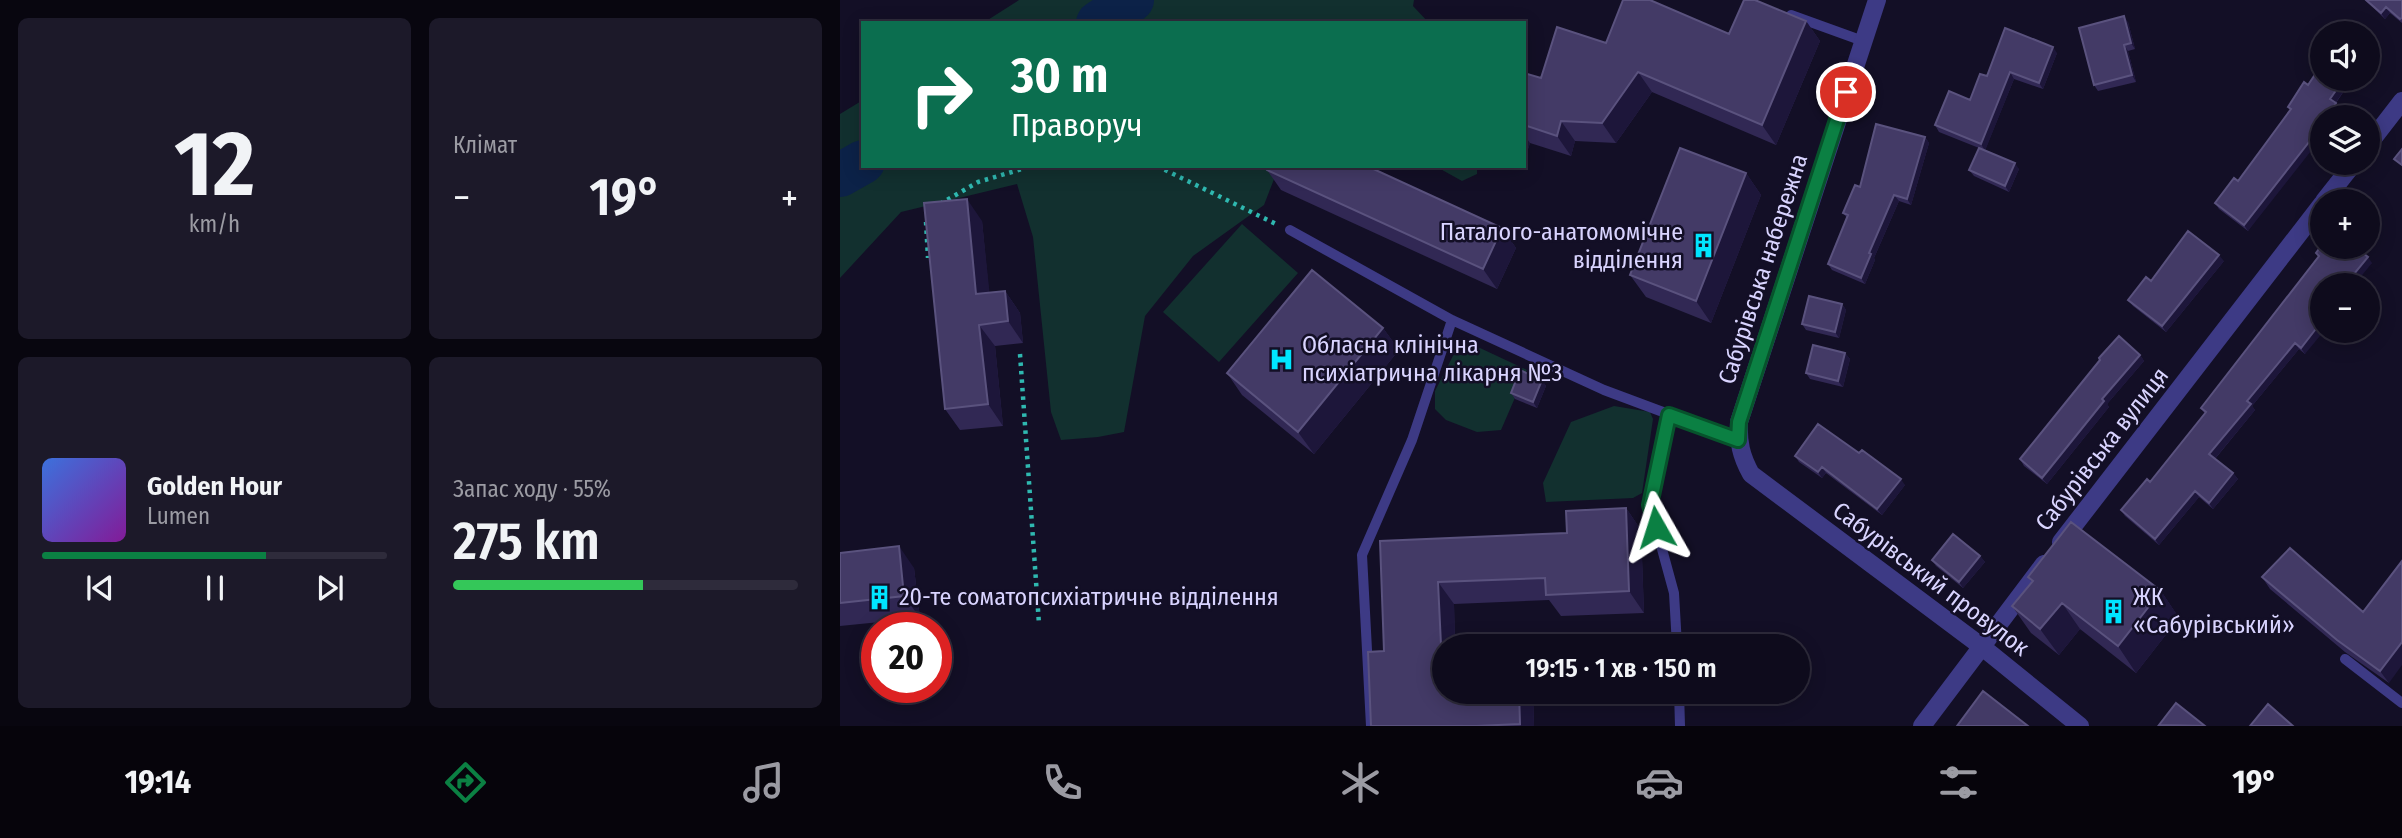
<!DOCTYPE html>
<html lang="uk">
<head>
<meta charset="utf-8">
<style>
  :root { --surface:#0e0b1c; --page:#1c1929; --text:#f1f3f6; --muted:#9b9ba3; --line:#2e2b3b; --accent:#0b8043 }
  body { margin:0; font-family:"Fira Sans Condensed",sans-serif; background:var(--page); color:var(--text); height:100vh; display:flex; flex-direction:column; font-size:26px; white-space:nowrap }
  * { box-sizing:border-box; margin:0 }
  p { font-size:23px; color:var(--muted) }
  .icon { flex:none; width:38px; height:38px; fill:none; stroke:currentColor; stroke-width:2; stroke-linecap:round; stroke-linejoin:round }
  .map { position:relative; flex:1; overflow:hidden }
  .panel { display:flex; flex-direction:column; gap:18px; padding:18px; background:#08060f; width:840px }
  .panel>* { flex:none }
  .guide { position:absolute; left:21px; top:21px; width:665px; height:147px; border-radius:0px; box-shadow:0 4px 18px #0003,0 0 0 2px var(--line); background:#0b6e4f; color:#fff; overflow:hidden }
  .buttons { position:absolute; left:1470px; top:21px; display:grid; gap:14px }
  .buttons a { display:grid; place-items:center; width:70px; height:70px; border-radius:50%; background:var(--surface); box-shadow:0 4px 18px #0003,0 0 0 2px var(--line); font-size:35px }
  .speed { position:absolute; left:21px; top:612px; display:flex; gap:14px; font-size:35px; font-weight:700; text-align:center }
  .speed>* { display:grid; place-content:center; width:91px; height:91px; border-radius:50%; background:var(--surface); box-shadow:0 4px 18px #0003,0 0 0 2px var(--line); line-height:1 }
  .speed .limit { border:10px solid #d22; background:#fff; color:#111 }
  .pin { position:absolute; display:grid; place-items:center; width:60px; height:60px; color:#fff; margin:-30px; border:4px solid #fff; border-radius:50%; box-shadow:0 2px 7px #0007 }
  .me { position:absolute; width:77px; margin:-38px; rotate:354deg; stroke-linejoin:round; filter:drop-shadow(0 0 5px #0008) }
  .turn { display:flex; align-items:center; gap:24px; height:147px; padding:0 35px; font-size:32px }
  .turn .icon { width:91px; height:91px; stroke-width:2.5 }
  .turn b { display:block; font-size:49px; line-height:60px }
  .big { font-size:52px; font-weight:600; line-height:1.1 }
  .panel .card { flex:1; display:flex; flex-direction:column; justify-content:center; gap:10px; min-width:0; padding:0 24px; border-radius:10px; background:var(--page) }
  .panel .dial { align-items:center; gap:0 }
  .dial b { font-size:91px; line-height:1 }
  .song { display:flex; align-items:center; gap:21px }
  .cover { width:84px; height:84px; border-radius:10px; background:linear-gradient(135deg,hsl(220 70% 55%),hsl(290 70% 35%)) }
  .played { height:7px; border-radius:4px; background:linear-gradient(90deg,var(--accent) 65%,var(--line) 65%) }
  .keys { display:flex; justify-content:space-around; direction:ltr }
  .heat { display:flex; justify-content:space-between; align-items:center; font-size:38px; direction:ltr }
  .charge { height:10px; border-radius:5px; background:linear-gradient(90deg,#34c759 55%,var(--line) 0) }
  .panel .tiles { flex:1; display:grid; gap:18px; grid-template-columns:repeat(2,1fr) }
  .trip { position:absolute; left:592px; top:634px; width:378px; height:70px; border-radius:35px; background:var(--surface); box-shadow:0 4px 18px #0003,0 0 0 2px var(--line); font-weight:600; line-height:70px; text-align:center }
  .menu { display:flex; height:112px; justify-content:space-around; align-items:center; background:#06040b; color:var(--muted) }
  .menu .icon { width:49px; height:49px }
  .menu .current { color:var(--accent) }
  .menu b { font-size:32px; color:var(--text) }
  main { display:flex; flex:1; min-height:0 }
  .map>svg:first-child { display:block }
  .green { fill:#12302f }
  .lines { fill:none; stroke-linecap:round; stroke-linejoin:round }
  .river { stroke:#0c2248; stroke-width:44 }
  .path { stroke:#2fb8b0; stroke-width:4.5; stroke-dasharray:3.5 5; stroke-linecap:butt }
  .lane { stroke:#3d3a85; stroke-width:10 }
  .street { stroke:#3d3a85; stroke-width:18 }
  .wall { fill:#312854 }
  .shaded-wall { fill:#1d163a }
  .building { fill:#433a66; stroke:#5a527e; stroke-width:2 }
  .route-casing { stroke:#07532c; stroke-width:18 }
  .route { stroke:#0b8043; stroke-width:12 }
  .labels { text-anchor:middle; stroke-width:5; stroke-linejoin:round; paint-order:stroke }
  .poi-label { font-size:24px; fill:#d9d4ff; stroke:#130f26; text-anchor:start }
  .street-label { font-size:24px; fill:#d9d4ff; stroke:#130f26 }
</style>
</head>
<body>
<main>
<section class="panel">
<div class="tiles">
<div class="card dial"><b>12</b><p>km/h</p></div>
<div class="card"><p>Клімат</p>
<div class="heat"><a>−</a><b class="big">19°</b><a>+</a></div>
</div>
<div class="card">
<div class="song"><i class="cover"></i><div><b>Golden Hour</b><p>Lumen</p></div></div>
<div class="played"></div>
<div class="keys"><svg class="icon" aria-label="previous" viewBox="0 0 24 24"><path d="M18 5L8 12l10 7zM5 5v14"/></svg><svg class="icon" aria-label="pause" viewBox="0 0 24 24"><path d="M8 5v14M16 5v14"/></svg><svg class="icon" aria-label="next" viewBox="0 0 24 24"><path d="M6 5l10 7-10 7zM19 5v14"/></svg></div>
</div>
<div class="card"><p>Запас ходу · 55%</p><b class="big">275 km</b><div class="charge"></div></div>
</div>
</section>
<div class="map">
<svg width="1562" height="726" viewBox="0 0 1562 726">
  <rect width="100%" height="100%" fill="#130f26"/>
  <path class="green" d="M 179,0 L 574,0 L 573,6 L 589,23 L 143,23 Z
    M 23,100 L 23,166 L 439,166 L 424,205 L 353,256 L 305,316 L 284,432 L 258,437 L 221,440 L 211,412 L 193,237 L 177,184 L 61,212 L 0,278 L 0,114 Z
    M 595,166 L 637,166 L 637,174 L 622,181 Z
    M 402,224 L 458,273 L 379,362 L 323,312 Z
    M 625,341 L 687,370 L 661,430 L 637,432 L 606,420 L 595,409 L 595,391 L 618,346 Z
    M 774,406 L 810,412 L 813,419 L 802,493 L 793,498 L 706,502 L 703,483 L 731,422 Z"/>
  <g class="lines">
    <path class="river" d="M 258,23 L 292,0
      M 0,175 L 23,162"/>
    <path class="path" d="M 317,166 L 436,224
      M 100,204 L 138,182 L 192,166
      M 86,222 L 88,258
      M 180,354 L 199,624"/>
    <path class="lane" d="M 951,15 L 1023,41
      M 450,230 L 612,320 L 764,390 L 898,440
      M 829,415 L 810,505 L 834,593 L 837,646
      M 1505,659 L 1562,703
      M 839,691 L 840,726
      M 531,726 L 522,555 L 572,440 L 612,320"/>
    <path class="street" d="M 1037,0 L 899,422 C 898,442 901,456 911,474 L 1141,646 L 1240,726
      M 1528,145 L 1562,101
      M 1484,201 L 1514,163
      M 1221,542 L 1482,204
      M 1082,726 L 1204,564"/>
  </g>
  <path class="wall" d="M 1525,0 L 1562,0 L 1562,23 L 1550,13 L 1545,19 Z
    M 966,21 L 980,41 L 936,145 L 812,92 L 776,143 L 735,141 L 731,156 L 690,143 L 687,152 L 684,151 L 684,73 L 701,78 L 766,43 L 889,34 Z
    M 1288,22 L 1295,49 L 1288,51 L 1296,82 L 1258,91 L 1254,85 Z
    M 1217,53 L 1203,89 L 1174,79 L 1145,150 L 1179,169 L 1169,192 L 1134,176 L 1129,170 L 1139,148 L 1099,132 L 1095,125 L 1130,100 L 1147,76 Z
    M 1512,79 L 1496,103 L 1500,109 L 1495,117 L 1482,117 L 1408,231 L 1379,209 L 1375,203 L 1398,181 L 1450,110 L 1448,107 L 1468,85 Z
    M 1085,137 L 1089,143 L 1071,205 L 1059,201 L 1034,258 L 1035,260 L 1025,284 L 992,270 L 988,264 L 1007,218 L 1003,213 L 1020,187 Z
    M 427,170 L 662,228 L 676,248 L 657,289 L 441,190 Z
    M 906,173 L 921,195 L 871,323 L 806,297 L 790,275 Z
    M 142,221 L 149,293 L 165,291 L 180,313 L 183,343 L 155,346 L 163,426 L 120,430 L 105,409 Z
    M 1476,253 L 1532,263 L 1482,285 L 1465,354 L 1459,349 L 1412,406 L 1415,410 L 1375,459 L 1393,473 L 1398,479 L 1373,509 L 1359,497 L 1319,545 L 1285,516 L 1281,510 L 1310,482 L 1365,414 L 1361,408 L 1479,257 Z
    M 1384,261 L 1326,332 L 1293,306 L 1288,300 L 1311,281 Z
    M 1002,304 L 1006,310 L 999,338 L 966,330 L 962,324 Z
    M 543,328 L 559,350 L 474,454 L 402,395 L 387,373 Z
    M 1005,353 L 1010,359 L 1003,387 L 970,379 L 966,373 Z
    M 1300,355 L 1304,361 L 1267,404 L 1269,407 L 1207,484 L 1184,466 L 1180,459 Z
    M 702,380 L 706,386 L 697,408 L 675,399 L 671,393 Z
    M 955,456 L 1065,485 L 1042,515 L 986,473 L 982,478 L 959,462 Z
    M 786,508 L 801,530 L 804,613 L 721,616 L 709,600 L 614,604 L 615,646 L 604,646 L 604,691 L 693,691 L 694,726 L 531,726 L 544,651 L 540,541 L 727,533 Z
    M 0,553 L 74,568 L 80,618 L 0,626 Z
    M 1140,556 L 1145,562 L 1123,588 L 1096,566 L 1092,560 Z
    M 1188,577 L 1321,591 L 1339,618 L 1296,673 L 1240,629 L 1219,655 L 1191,633 L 1172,606 L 1192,582 Z
    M 1422,577 L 1523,612 L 1549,683 L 1505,652 L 1430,589 Z"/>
  <path class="shaded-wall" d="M 1546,7 L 1550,13 L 1545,19 L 1541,13 Z
    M 1284,16 L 1288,22 L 1295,49 L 1291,43 Z
    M 966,21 L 980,41 L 936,145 L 922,125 Z
    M 1284,45 L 1288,51 L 1296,82 L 1292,75 Z
    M 1528,45 L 1532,51 L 1528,56 Z
    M 1213,47 L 1217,53 L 1203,89 L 1199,83 Z
    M 798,72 L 812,92 L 776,143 L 762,123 Z
    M 1170,72 L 1174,79 L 1145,151 L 1141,144 Z
    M 1504,79 L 1512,79 L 1494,105 L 1490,99 Z
    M 1496,103 L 1500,109 L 1495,117 L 1487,117 Z
    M 721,121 L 735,141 L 731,156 L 717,136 Z
    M 1482,124 L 1482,137 L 1408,231 L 1404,225 Z
    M 684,135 L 690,143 L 687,152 L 684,148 Z
    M 1085,137 L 1089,143 L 1071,205 L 1067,199 Z
    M 1175,163 L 1179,169 L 1169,192 L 1165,186 Z
    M 906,173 L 921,195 L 871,323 L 856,301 Z
    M 1054,195 L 1059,201 L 1034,258 L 1035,260 L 1025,284 L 1021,278 L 1029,253 Z
    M 127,199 L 142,221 L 152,316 L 136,294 Z
    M 662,228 L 676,248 L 657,289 L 643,269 Z
    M 1379,255 L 1384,261 L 1326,332 L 1322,326 Z
    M 1528,257 L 1532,263 L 1514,285 L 1505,285 Z
    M 165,291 L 180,313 L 183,343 L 168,321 Z
    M 1002,304 L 1006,310 L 999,338 L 995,332 Z
    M 1482,321 L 1482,331 L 1484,331 L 1465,354 L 1461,348 Z
    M 139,325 L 155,346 L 163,426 L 148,404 Z
    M 543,328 L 559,350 L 474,454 L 458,432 Z
    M 1455,343 L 1459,349 L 1412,406 L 1415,410 L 1373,461 L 1369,454 L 1407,401 Z
    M 1005,353 L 1010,359 L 1003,387 L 998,381 Z
    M 1300,355 L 1304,361 L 1267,404 L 1269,407 L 1207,484 L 1202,478 L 1262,399 Z
    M 702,380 L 706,386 L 697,408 L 693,402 Z
    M 982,467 L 986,473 L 982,478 L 978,472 Z
    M 1393,473 L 1398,479 L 1373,509 L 1369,503 Z
    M 1061,479 L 1065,485 L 1042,515 L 1037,509 Z
    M 1355,491 L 1359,497 L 1319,545 L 1315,539 Z
    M 786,508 L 801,530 L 804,613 L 789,591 Z
    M 59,546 L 74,568 L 80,618 L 64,596 Z
    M 1140,556 L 1145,562 L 1123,588 L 1119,582 Z
    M 598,582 L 614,604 L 615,646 L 604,646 L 604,669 L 602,666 Z
    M 1321,591 L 1339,618 L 1296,673 L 1278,646 Z
    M 1222,603 L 1240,629 L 1219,655 L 1200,629 Z
    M 1562,642 L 1562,665 L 1549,683 L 1540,671 Z
    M 679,691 L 693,691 L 694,726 L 681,726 L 680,724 Z"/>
  <path class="building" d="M 783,0 L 810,0 L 889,34 L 904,0 L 915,0 L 966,21 L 922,125 L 798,72 L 762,123 L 721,121 L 717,136 L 684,125 L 684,73 L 701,78 L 717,27 L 766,43 Z
    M 1526,0 L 1562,0 L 1562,18 L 1560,19 L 1546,7 L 1541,13 Z
    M 1284,16 L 1291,43 L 1284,45 L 1292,75 L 1254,85 L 1239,28 Z
    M 1165,28 L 1213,47 L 1199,83 L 1170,72 L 1141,144 L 1095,125 L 1109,91 L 1130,100 L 1140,74 L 1147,76 Z
    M 1482,64 L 1482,79 L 1504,79 L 1490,99 L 1496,103 L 1487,117 L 1482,117 L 1482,124 L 1480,128 L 1404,225 L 1375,203 L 1394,178 L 1398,181 L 1451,109 L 1448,107 L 1464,82 L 1468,85 Z
    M 1036,124 L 1085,137 L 1067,199 L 1054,195 L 1029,253 L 1031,254 L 1021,278 L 988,264 L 1008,215 L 1003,213 L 1015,185 L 1020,187 Z
    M 840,148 L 906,173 L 856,301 L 790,275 Z
    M 1139,148 L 1175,163 L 1165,186 L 1129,170 Z
    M 1562,149 L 1562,165 L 1554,159 Z
    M 428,166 L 527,166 L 662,228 L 643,269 L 427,170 Z
    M 127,199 L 136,294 L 165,291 L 168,321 L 139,325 L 148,404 L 105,409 L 84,203 Z
    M 1348,231 L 1379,255 L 1322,326 L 1288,300 L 1306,277 L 1311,281 Z
    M 1482,245 L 1482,247 L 1515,247 L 1528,257 L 1505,285 L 1482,285 L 1482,321 L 1461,348 L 1455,343 L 1407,401 L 1411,404 L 1369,454 L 1393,473 L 1369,503 L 1355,491 L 1315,539 L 1281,510 L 1307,479 L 1310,482 L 1366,412 L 1361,408 L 1479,256 L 1476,253 Z
    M 472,270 L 543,328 L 458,432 L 387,373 Z
    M 969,296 L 1002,304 L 995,332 L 962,324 Z
    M 1279,336 L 1300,355 L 1262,399 L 1264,401 L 1202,478 L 1180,459 L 1260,360 L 1259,358 Z
    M 973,345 L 1005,353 L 998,381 L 966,373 Z
    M 680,370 L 702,380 L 693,402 L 671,393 Z
    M 978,424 L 1019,453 L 1022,450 L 1061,479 L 1037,509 L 982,467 L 978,472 L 955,456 Z
    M 786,508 L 789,591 L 706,595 L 705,578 L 598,582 L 602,666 L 604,666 L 604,691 L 679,691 L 680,724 L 636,726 L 531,726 L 528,652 L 544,651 L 540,541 L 727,533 L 726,511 Z
    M 1231,522 L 1321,591 L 1278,646 L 1222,603 L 1200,629 L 1172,606 L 1193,581 L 1188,577 Z
    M 1113,534 L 1140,556 L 1119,582 L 1092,560 Z
    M 59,546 L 64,596 L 0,603 L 0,553 Z
    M 1450,548 L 1523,612 L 1562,561 L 1562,642 L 1540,671 L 1497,640 L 1422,577 Z
    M 1143,691 L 1188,726 L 1117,726 Z
    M 1336,703 L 1365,726 L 1319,725 Z
    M 1428,704 L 1453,726 L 1410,726 Z"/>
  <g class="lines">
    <defs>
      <path id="route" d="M 816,527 L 810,505 L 829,415 L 898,440 L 899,422 L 1006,92"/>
    </defs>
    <use href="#route" class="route-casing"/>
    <use href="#route" class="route"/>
  </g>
  <defs>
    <symbol id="building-bare" viewBox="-9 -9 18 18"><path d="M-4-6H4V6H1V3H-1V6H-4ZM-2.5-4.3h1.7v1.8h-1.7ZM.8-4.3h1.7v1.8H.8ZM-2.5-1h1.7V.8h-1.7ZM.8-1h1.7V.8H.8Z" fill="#00e5ff" stroke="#130f26" stroke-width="2.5" paint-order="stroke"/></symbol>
    <symbol id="hospital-bare" viewBox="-9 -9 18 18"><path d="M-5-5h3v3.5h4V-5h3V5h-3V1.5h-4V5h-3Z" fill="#00e5ff" stroke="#130f26" stroke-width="2.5" paint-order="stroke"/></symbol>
  </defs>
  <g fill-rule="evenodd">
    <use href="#building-bare" x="846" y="228" width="35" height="35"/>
    <use href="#hospital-bare" x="424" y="342" width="35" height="35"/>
    <use href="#building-bare" x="22" y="580" width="35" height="35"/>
    <use href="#building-bare" x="1256" y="594" width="35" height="35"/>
  </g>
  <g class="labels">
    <g class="poi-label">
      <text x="843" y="240" text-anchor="end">Паталого-анатомомічне<tspan x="843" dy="28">відділення</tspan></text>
      <text x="462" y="353">Обласна клінічна<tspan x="462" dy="28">психіатрична лікарня №3</tspan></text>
      <text x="59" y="605">20-те соматопсихіатричне відділення</text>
      <text x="1293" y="605">ЖК<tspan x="1293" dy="28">«Сабурівський»</tspan></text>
    </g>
    <g class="street-label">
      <text transform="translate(923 269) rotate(-72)" y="8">Сабурівська набережна</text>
      <text transform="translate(1262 449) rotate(-52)" y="8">Сабурівська вулиця</text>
      <text transform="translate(1091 579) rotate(37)" y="8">Сабурівський провулок</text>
    </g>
  </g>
</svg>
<div class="buttons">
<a><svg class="icon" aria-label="sound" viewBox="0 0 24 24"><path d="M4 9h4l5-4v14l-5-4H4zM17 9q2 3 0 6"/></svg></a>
<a><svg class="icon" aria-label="layers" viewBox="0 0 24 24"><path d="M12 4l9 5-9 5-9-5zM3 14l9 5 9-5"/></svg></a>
<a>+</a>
<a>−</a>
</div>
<div class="speed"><div class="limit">20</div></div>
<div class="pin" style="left:1006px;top:92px;background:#d93025"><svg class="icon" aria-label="arrive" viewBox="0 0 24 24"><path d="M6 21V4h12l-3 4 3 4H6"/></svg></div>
<svg class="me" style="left:816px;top:527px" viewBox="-20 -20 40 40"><path d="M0-17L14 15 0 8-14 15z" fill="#0b8043" stroke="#fff" stroke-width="4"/></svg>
<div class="trip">19:15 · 1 хв · 150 m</div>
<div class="guide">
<div class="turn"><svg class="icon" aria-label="right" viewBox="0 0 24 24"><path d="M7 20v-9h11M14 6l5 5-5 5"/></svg><div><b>30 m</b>Праворуч</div></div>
</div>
</div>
</main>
<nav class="menu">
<b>19:14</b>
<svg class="icon current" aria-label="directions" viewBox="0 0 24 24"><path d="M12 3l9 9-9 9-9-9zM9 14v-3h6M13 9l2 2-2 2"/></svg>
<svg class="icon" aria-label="music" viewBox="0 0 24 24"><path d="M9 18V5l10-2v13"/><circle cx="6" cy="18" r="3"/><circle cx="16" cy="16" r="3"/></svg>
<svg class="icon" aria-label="phone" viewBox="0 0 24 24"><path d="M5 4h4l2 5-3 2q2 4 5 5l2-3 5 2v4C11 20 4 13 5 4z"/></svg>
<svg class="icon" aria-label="climate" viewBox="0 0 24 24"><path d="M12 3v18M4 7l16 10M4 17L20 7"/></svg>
<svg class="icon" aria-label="car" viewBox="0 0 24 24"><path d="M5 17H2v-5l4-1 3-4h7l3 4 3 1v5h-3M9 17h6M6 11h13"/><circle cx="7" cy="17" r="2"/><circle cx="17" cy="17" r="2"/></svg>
<svg class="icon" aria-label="filters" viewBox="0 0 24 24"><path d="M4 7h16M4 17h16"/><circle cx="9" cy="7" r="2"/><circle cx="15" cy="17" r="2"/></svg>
<b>19°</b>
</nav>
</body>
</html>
